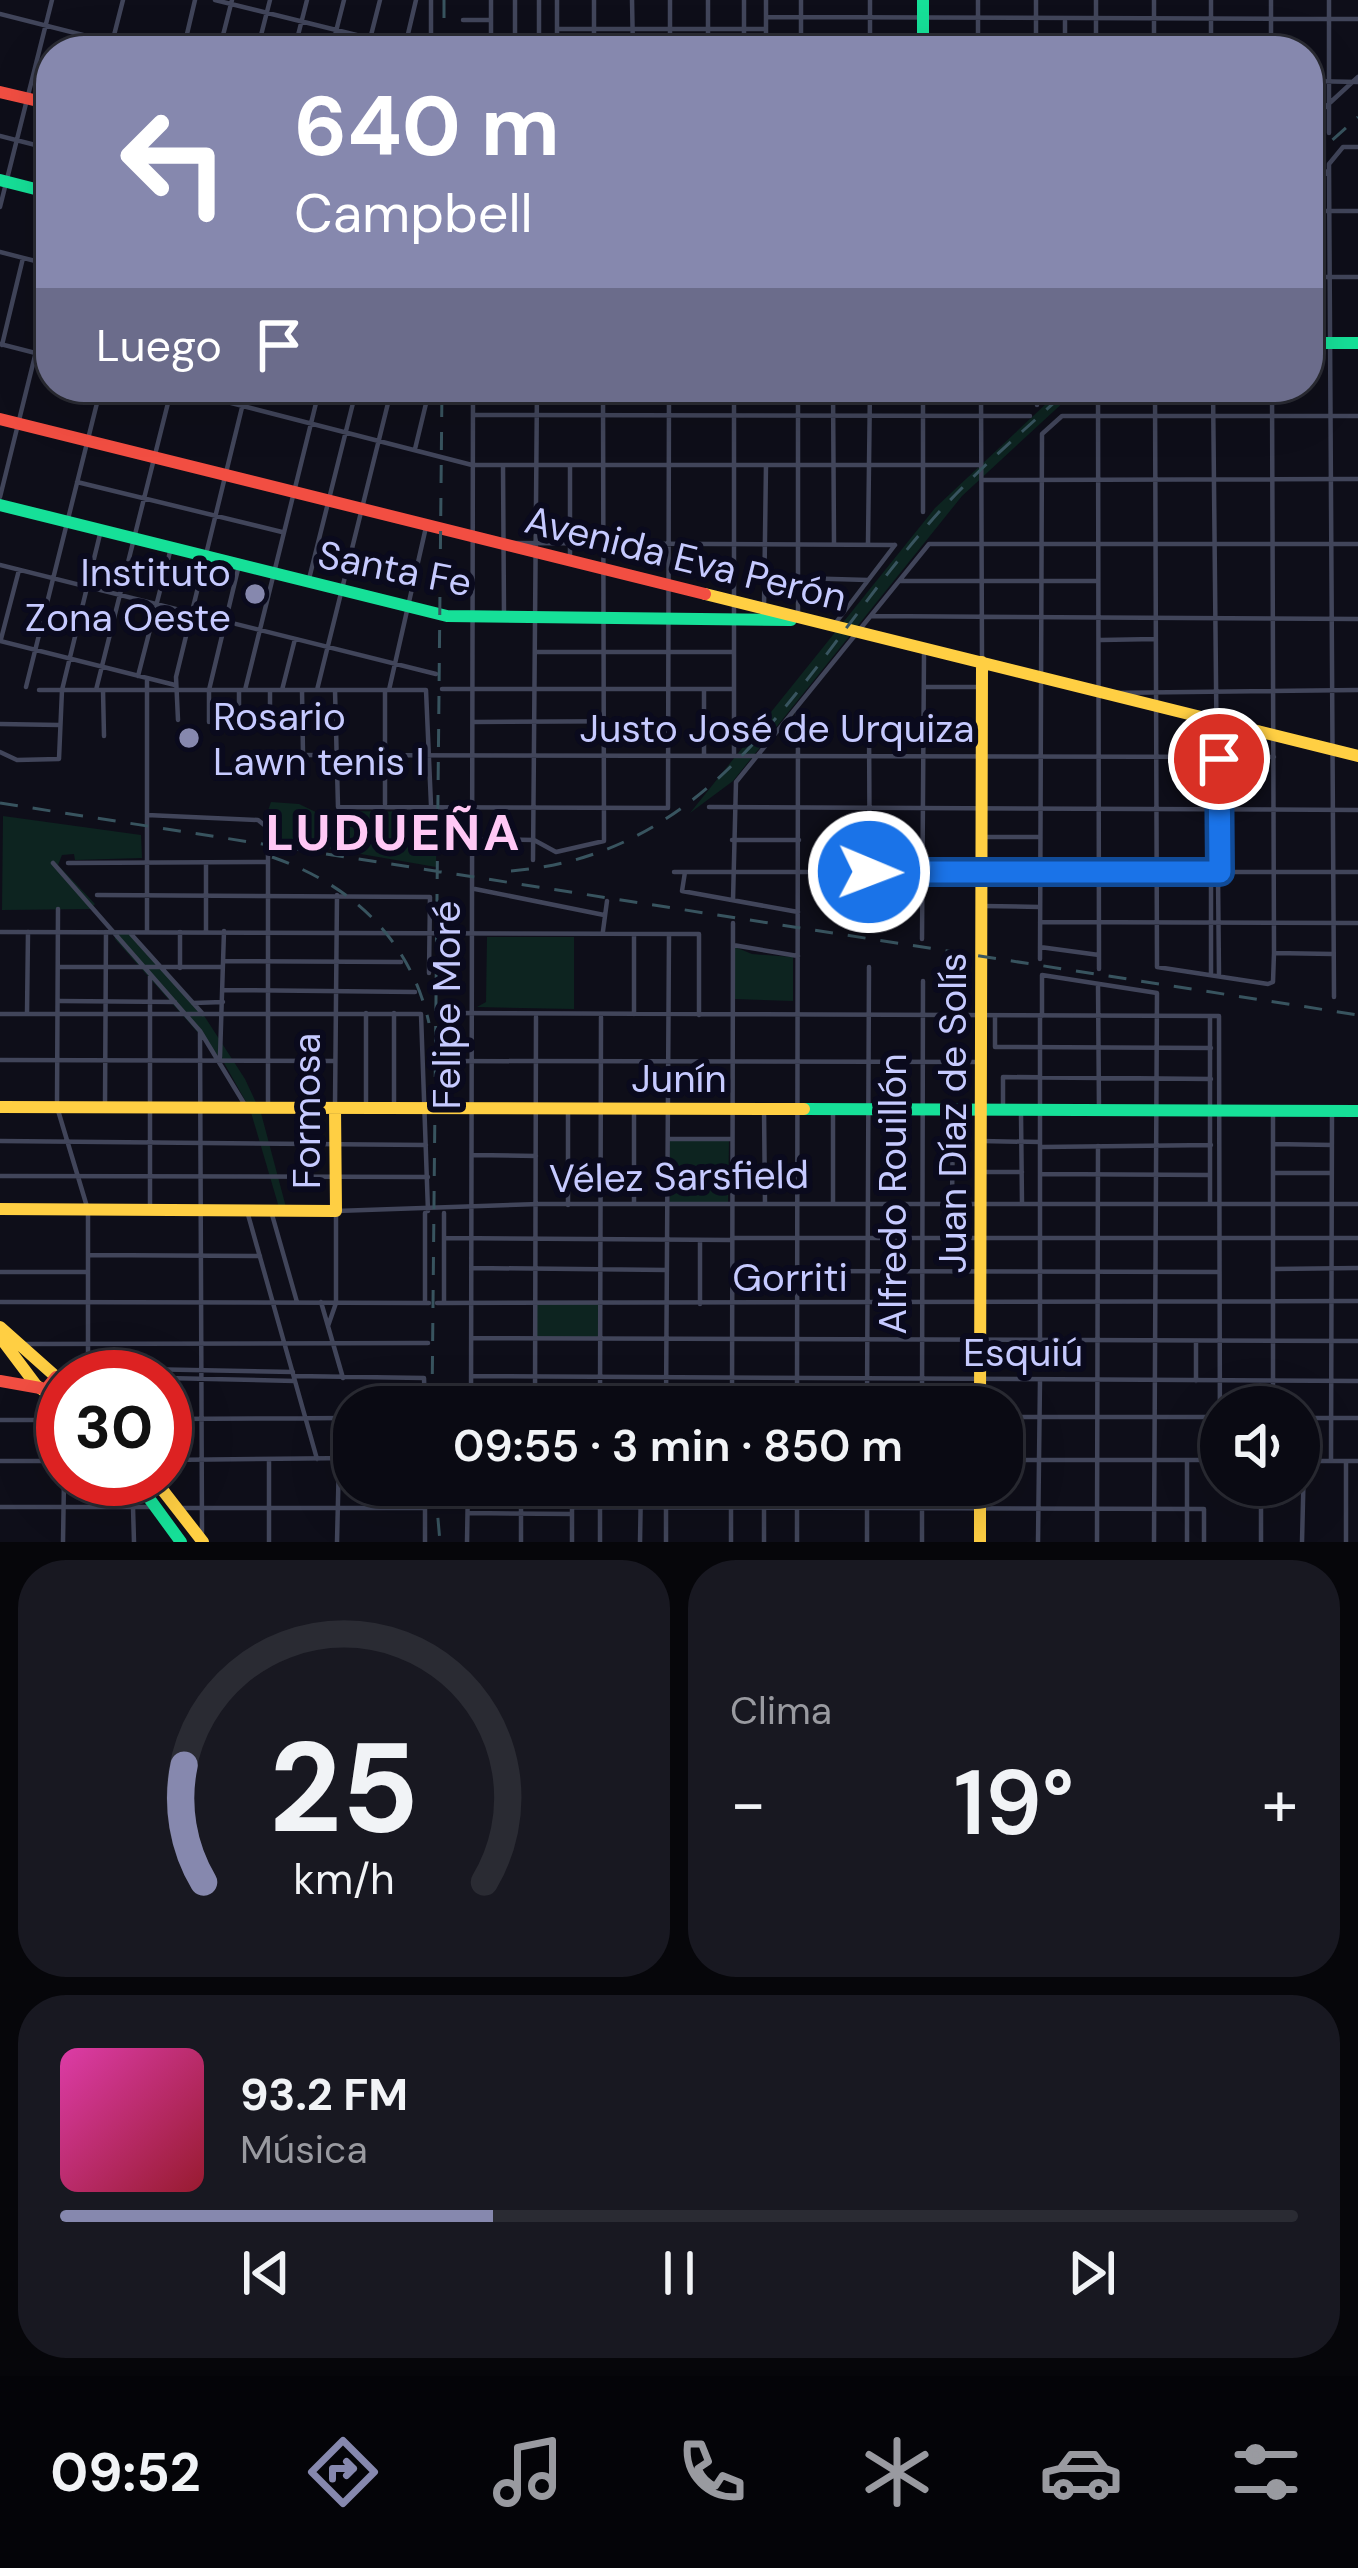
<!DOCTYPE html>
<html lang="es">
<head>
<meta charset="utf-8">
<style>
  :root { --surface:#0a0a13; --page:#181821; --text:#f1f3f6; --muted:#999aa0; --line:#2a2b33; --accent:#8688ae }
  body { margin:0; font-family:"DM Sans",sans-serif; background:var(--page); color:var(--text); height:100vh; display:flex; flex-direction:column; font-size:45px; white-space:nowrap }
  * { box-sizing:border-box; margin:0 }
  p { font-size:39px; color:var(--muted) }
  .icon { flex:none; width:66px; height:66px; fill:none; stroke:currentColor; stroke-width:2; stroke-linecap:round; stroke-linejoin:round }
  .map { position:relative; height:1542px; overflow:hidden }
  .side { display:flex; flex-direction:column; gap:18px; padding:18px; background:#06060a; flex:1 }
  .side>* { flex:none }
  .guide { position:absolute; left:36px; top:36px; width:1287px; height:366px; border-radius:48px; box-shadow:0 12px 48px #0002,0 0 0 3px var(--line); background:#8688ae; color:#fff; overflow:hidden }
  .tools { position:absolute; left:1200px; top:1386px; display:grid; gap:24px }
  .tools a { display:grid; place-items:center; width:120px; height:120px; border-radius:50%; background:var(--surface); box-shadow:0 12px 48px #0002,0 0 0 3px var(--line); font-size:60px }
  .speed { position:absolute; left:36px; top:1350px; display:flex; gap:24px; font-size:60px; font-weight:700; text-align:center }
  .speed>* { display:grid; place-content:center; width:156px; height:156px; border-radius:50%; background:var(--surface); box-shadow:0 12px 48px #0002,0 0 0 3px var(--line); line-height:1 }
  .speed .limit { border:18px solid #d22; background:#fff; color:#111 }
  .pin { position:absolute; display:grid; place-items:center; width:102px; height:102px; color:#fff; margin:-51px; border:6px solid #fff; border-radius:50%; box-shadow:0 3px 12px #0007 }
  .me { position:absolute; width:132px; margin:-66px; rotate:91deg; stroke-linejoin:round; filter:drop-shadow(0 0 9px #0008) }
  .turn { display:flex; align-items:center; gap:42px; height:252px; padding:0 60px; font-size:54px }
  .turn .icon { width:156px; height:156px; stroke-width:2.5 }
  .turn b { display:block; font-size:84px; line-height:102px }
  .then { display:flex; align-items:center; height:114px; padding:0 60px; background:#0003; gap:24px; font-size:45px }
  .big { font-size:90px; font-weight:600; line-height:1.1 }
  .side .tile { flex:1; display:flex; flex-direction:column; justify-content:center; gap:18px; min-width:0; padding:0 42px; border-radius:48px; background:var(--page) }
  .side .dial { align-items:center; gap:0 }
  .dial svg { height:312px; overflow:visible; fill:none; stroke:var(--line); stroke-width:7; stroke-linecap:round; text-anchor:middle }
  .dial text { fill:var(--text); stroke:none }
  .song { display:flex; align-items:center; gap:36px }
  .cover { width:144px; height:144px; border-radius:18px; background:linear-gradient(135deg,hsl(320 70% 55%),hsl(350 70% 35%)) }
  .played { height:12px; border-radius:6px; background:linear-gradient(90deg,var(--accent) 35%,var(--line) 35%) }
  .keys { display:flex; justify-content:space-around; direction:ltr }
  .heat { display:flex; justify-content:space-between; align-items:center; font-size:66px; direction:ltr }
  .side .tiles { flex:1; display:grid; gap:18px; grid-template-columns:1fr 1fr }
  .tile:last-child { grid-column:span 2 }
  .trip { position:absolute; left:333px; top:1386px; width:690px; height:120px; border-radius:48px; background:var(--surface); box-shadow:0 12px 48px #0002,0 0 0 3px var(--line); font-weight:600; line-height:120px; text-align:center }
  .tab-bar { display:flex; height:192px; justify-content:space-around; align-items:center; background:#040408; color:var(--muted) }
  .tab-bar .icon { width:84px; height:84px }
  .tab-bar .selected { color:var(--accent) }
  .tab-bar b { font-size:54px; color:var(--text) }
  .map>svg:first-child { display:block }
  .green { fill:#0d2420 }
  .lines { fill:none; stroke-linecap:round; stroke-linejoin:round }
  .street { stroke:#41455a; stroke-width:4.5 }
  .fast { stroke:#16e098; stroke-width:12 }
  .slow { stroke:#ffcf43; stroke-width:12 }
  .jam { stroke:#f24e42; stroke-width:12 }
  .rail { stroke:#38545f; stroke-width:3; stroke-dasharray:18 15; stroke-linecap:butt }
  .route-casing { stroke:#114b97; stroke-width:30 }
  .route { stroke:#1a73e8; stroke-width:21 }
  .poi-dot { fill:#8688ae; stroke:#0a0a1d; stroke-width:4.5 }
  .labels { text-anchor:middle; stroke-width:12; stroke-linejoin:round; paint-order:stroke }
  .street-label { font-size:39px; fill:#c6caff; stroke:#0a0a1d }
  .poi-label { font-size:39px; fill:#c6caff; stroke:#0a0a1d; text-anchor:end }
  .district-label { font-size:51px; font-weight:bold; letter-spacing:3px; fill:#ffc8f5; stroke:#0a0a1d }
</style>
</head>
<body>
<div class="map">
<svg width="1358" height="1542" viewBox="0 0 1358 1542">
  <rect width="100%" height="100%" fill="#0e0e19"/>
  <path class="green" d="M 1064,387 L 1080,387 L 962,496 L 733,781 L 690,813 L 935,508 Z
    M 271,802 L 299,804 L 326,817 L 340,811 L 437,812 L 436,867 L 274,839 L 265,819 Z
    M 3,816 L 141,835 L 142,858 L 75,860 L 74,854 L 62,855 L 58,865 L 95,904 L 90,909 L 2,910 Z
    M 114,931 L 128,931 L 203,1014 L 245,1079 L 261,1113 L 287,1211 L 280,1211 L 250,1109 L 223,1061 L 115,939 Z
    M 487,937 L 574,937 L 574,1009 L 477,1007 L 486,1002 Z
    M 735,947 L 752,954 L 793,957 L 793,1001 L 735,999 Z
    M 670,1141 L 729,1141 L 728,1202 L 670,1202 Z
    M 535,1303 L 600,1303 L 600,1339 L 535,1339 Z"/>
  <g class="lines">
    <path class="street" d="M 215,0 L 421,51
      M 491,0 L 491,51
      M 557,0 L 557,51
      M 594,0 L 594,51
      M 632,0 L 633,51
      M 670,0 L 670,51
      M 708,0 L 708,51
      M 744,0 L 744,51
      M 766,0 L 766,45
      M 870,0 L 870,48
      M 978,0 L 978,51
      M 1096,0 L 1096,51
      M 0,14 L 146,51
      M 766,17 L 1358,19
      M 463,20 L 491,20
      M 1065,21 L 1065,51
      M 557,29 L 766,29
      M 1154,47 L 1211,48
      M 766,48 L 1036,48
      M 1211,48 L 1211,0
      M 110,51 L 123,0
      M 183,51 L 195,0
      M 219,51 L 232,0
      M 257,51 L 270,0
      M 294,51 L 307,0
      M 331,51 L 344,0
      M 367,51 L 380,0
      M 404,51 L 416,0
      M 431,51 L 431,0
      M 515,51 L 515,0
      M 539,51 L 539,0
      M 801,51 L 801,0
      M 1036,51 L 1036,0
      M 1154,51 L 1154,0
      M 1271,51 L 1271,0
      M 1308,81 L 1358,82
      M 1308,123 L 1358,77
      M 1329,133 L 1329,0
      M 0,136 L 51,149
      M 1308,190 L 1329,170
      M 0,207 L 52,0
      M 1308,211 L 1358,211
      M 0,252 L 51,265
      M 1308,277 L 1358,277
      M 0,344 L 51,357
      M 2,345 L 23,258
      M 169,387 L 472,465 L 981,465
      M 734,387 L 734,753
      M 798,387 L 798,616
      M 833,387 L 834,544
      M 981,387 L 982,662
      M 1037,387 L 1037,405
      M 1098,387 L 1099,969
      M 1155,387 L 1157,967 L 1268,984 L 1273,982 L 1274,953 L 1272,387
      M 1213,387 L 1219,974
      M 473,415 L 1030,416
      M 415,449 L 430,387
      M 503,465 L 504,615
      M 570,465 L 570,561
      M 982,480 L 1358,479
      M 77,482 L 282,532
      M 0,497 L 51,291
      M 923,512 L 923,387
      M 511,543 L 895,545
      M 868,543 L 870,387
      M 350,557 L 419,574
      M 0,565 L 436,674
      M 798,578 L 868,580
      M 309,579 L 357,387
      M 899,581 L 1097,581
      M 764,608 L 766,465
      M 871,616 L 1358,619
      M 834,625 L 895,545
      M 1,639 L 19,570
      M 1101,640 L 1156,639
      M 0,641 L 175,685
      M 536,652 L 734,652
      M 138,676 L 171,548
      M 147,678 L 147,931
      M 26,687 L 101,387
      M 924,687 L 978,687
      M 442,689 L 734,689
      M 39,690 L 426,690 L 431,805
      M 96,690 L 172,387
      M 103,690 L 104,736
      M 245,690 L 320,387
      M 282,690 L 295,639
      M 302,690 L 303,755
      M 317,690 L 392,387
      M 335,690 L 338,807 L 668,808 L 669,387
      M 389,690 L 426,527
      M 1106,693 L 1358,690
      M 239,719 L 239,690
      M 178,720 L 176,677 L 247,387
      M 209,722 L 209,690 L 239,565
      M 270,722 L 270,690
      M 473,722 L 666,721
      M 869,723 L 870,918
      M 0,724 L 59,725
      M 0,752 L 17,760 L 59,759 L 62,690 L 101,530
      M 280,755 L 1274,757
      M 704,755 L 704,689
      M 385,804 L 385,690
      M 709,807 L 1358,810
      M 147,815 L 258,820 L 268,828 L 268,1105
      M 982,837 L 1040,837
      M 474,839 L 534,840 L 556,852 L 604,841 L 603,387
      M 732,840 L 799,840
      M 533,860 L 537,387
      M 53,863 L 200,1031 L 245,1105
      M 68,863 L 267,862
      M 206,865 L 206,931
      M 674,872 L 820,872
      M 685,872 L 682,891 L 798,912
      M 869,872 L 1358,872
      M 475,889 L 604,915
      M 97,895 L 430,897 L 429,973
      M 733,900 L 736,782 L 929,544 L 1358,544
      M 982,906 L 1040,907
      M 58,909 L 57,1107 L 88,1210 L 88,1377
      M 1040,922 L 1358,923
      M 603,931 L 607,901
      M 0,932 L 699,934 L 699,1015
      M 131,934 L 203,1014
      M 634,936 L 634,1014
      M 922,939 L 924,653
      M 733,945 L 798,956
      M 1040,947 L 1099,955
      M 1274,953 L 1333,954
      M 1040,959 L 1042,434 L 1062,416 L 1358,416
      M 223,961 L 401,962
      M 58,967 L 223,967
      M 180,968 L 180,932
      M 1211,973 L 1211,757
      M 1098,984 L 1099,1110
      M 223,990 L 415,992
      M 1334,997 L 1329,164 L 1343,147 L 1358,147
      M 60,1001 L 175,1002
      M 193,1003 L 223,1002
      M 366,1013 L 366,1108
      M 394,1013 L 394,1108
      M 440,1013 L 1219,1016 L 1220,1460
      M 0,1014 L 421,1014 L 428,1211
      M 27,1014 L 28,932
      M 995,1016 L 995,1047 L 1211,1048
      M 1042,1016 L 1042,975 L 1157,993 L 1154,1542
      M 200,1031 L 202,1535
      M 220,1057 L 224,931
      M 0,1060 L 335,1061
      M 441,1061 L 982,1062
      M 105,1106 L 106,932
      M 335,1106 L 337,895
      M 568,1108 L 568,1205
      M 764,1109 L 765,1204
      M 1003,1109 L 1003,1077 L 1211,1079
      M 1021,1114 L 1022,1204
      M 668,1139 L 732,1139
      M 0,1141 L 426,1145
      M 981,1141 L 1040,1142
      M 1273,1144 L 1332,1145
      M 1042,1147 L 1211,1145
      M 472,1155 L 536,1156
      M 981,1172 L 1022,1172
      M 1273,1173 L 1332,1173
      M 1040,1174 L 1208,1175
      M 0,1176 L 428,1177
      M 1210,1202 L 1210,1016
      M 634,1204 L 634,1108
      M 833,1204 L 833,1109
      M 952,1204 L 953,1114
      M 150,1210 L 150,976
      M 247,1211 L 317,1459
      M 271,1211 L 297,1302
      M 445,1238 L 732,1240
      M 732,1238 L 1358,1238
      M 700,1240 L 700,1304
      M 88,1255 L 260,1256
      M 472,1268 L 667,1270
      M 1274,1269 L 1358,1268
      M 732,1271 L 1219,1272
      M 0,1272 L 88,1272
      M 0,1302 L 429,1303
      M 321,1302 L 343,1378
      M 425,1303 L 425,1213
      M 437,1303 L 1358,1301
      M 444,1303 L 444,1213
      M 328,1326 L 336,1303 L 336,1211 L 539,1204 L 1358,1204
      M 471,1338 L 1358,1341
      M 1040,1340 L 1040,1016
      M 25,1344 L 428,1343
      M 89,1368 L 293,1372
      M 57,1376 L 82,1377
      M 294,1376 L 424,1378 L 425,1407
      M 471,1376 L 1358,1381
      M 165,1378 L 295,1381
      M 1196,1381 L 1196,1341
      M 471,1407 L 473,387
      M 535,1407 L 536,1017
      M 600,1407 L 601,1017
      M 666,1407 L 669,934
      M 732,1407 L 733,923
      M 797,1407 L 798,711
      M 867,1407 L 869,967
      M 922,1407 L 923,981
      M 1273,1407 L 1273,1113
      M 1002,1417 L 1221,1417
      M 1299,1418 L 1358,1418
      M 165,1419 L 354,1418
      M 0,1420 L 63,1420
      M 269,1459 L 269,1542
      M 165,1460 L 354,1458
      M 1002,1460 L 1221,1460
      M 0,1461 L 63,1461
      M 1299,1461 L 1358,1461
      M 1331,1461 L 1332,1112
      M 1346,1461 L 1346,1542
      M 425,1485 L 425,1542
      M 521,1485 L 521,1542
      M 0,1507 L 150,1507
      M 133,1507 L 134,1542
      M 572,1507 L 1204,1509 L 1204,1542
      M 179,1508 L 425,1508
      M 468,1513 L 572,1514
      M 63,1542 L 64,1479
      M 337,1542 L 339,1459
      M 467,1542 L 468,1485
      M 572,1542 L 572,1485
      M 600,1542 L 600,1485
      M 640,1542 L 641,1485
      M 666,1542 L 666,1485
      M 731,1542 L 731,1485
      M 764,1542 L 764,1485
      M 797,1542 L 797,1485
      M 867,1542 L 867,1485
      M 922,1542 L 922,1485
      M 1038,1542 L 1040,1380
      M 1097,1542 L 1098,1146
      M 1187,1542 L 1187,1460
      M 1261,1542 L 1261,1485
      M 1302,1542 L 1304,1461"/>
    <path class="fast" d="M 923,0 L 923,51
      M 0,180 L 51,193
      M 1308,343 L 1358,343
      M 0,505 L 447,616 L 791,620
      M 804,1109 L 1358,1111
      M 135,1479 L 181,1542"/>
    <path class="slow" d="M 705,594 L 1358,756
      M 0,1107 L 804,1109
      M 0,1209 L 336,1211 L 335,1108
      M 0,1327 L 63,1383
      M 0,1337 L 36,1385 L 63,1405
      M 980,1407 L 982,662
      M 154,1479 L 203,1542
      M 980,1485 L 980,1542"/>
    <path class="jam" d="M 0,92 L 51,104
      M 0,419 L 705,594
      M 0,1381 L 46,1389 L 56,1377"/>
    <path class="rail" d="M 444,51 L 444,0
      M 1308,162 L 1358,117
      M 0,803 L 1358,1015
      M 272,857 C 352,885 410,939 429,1023
      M 511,871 C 721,854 802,670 926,527 C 969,476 1022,433 1071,387
      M 432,1407 L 442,387
      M 435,1485 L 440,1542"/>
  </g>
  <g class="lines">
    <defs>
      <path id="route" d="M 869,872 L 1220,872 L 1219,759"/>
    </defs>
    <use href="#route" class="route-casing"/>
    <use href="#route" class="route"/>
  </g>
  <g class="poi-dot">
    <circle cx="255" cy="594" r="12"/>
    <circle cx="189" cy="738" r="12"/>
  </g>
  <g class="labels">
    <g class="street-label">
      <text transform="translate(686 558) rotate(14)" y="14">Avenida Eva Perón</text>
      <text transform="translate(395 568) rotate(11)" y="14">Santa Fe</text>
      <text x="777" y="742">Justo José de Urquiza</text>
      <text transform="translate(446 1005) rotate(-90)" y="14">Felipe Moré</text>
      <text x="679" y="1092">Junín</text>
      <text transform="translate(306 1111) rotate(-90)" y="14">Formosa</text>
      <text transform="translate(952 1113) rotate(-90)" y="14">Juan Díaz de Solís</text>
      <text transform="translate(679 1176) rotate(-1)" y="14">Vélez Sarsfield</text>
      <text transform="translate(892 1194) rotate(-90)" y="14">Alfredo Rouillón</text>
      <text x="790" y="1291">Gorriti</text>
      <text x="1023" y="1366">Esquiú</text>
    </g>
    <g class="poi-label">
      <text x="231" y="586">Instituto<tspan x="231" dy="45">Zona Oeste</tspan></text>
      <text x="213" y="730" text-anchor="start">Rosario<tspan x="213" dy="45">Lawn tenis I</tspan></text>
    </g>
    <g class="district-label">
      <text x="394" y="850">LUDUEÑA</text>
    </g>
  </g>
</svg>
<div class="tools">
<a><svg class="icon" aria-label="sound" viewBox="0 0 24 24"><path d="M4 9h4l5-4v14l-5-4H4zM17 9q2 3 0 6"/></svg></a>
</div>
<div class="speed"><div class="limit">30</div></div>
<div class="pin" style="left:1219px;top:759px;background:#d93025"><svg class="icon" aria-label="arrive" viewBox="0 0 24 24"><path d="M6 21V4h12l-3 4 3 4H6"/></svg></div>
<svg class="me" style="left:869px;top:872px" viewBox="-20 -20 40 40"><circle r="17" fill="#1a73e8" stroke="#fff" stroke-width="3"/><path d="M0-11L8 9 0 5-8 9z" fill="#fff"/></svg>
<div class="trip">09:55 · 3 min · 850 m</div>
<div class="guide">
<div class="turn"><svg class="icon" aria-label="left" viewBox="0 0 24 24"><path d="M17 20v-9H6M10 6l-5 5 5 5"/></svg><div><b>640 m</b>Campbell</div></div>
<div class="then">Luego<svg class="icon" aria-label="arrive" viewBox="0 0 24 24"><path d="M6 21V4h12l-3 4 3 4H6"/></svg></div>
</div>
</div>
<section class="side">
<div class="tiles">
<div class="tile dial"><svg viewBox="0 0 100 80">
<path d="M14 69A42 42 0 1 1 86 69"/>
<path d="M14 69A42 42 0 0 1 9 39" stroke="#8688ae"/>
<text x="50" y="56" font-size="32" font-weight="700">25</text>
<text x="50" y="72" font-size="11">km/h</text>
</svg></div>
<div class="tile"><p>Clima</p>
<div class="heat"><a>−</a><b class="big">19°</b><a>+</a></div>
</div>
<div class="tile">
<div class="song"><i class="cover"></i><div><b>93.2 FM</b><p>Música</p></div></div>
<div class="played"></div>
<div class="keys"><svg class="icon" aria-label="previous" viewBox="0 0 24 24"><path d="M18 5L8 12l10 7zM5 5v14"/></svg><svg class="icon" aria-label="pause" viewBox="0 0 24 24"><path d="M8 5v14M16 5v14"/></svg><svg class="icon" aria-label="next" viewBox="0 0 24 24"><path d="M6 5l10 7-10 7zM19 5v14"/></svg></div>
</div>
</div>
</section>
<nav class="tab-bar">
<b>09:52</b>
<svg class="icon selected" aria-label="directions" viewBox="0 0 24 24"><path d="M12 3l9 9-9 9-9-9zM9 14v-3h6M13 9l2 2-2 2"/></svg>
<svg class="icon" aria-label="music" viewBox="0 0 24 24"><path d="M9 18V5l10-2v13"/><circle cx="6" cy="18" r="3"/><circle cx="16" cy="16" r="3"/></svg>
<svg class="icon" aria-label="phone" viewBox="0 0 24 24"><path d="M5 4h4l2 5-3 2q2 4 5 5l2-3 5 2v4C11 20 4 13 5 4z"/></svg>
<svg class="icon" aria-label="climate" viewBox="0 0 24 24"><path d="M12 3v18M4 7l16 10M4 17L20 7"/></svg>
<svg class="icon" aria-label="car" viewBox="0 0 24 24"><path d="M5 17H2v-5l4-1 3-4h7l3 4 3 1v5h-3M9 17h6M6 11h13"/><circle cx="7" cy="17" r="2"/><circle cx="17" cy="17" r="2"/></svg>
<svg class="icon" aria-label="filters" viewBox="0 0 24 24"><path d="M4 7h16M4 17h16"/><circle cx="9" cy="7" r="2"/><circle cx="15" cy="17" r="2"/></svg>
</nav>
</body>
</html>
